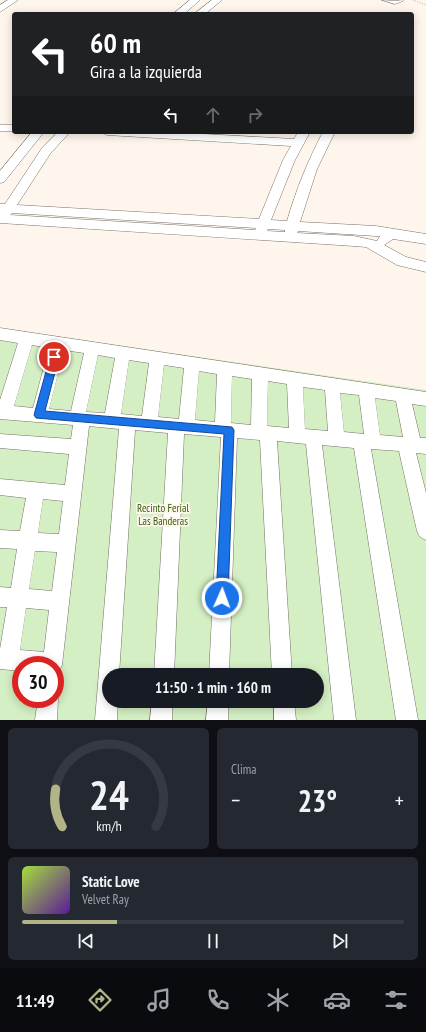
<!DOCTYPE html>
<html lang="es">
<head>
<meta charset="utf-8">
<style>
  :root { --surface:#171b24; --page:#242831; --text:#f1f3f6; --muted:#9ea1a6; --line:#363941; --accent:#b2b487 }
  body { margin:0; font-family:"PT Sans Narrow",sans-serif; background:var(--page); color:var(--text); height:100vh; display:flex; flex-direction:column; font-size:15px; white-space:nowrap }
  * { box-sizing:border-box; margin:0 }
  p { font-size:13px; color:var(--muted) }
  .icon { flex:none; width:22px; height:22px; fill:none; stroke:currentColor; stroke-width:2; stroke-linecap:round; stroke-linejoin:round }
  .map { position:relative; height:720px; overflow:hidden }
  .details { display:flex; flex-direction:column; gap:8px; padding:8px; background:#0d0f14; flex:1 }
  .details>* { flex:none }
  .guide { position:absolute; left:12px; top:12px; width:402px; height:122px; border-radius:4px; box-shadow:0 2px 10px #0003; background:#202124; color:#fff; overflow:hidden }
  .speed { position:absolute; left:12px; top:656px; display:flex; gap:8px; font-size:20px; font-weight:700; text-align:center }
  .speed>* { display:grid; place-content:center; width:52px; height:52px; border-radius:50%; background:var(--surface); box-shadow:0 2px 10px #0003; line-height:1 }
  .speed .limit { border:6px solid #d22; background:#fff; color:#111 }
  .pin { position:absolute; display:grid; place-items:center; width:34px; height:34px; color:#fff; margin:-17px; border:2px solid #fff; border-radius:50%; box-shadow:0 1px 4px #0007 }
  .me { position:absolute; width:44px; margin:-22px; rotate:2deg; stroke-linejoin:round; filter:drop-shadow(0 0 3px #0008) }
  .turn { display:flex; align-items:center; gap:14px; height:84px; padding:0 12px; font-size:18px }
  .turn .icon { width:52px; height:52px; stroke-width:2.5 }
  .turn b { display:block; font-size:28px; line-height:34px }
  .lanes { display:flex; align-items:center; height:38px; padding:0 12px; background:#0003; justify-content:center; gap:20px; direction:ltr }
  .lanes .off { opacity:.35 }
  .big { font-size:30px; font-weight:700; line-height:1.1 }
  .details .card { flex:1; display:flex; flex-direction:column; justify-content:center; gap:6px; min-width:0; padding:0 14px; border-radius:6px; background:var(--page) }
  .details .dial { align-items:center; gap:0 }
  .dial svg { height:104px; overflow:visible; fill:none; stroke:var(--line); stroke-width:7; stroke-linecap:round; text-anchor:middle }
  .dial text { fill:var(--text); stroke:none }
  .song { display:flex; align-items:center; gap:12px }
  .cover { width:48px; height:48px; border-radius:6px; background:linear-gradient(135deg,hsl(80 70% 55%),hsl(270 70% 35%)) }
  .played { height:4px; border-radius:2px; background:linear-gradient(90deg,var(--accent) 25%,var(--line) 25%) }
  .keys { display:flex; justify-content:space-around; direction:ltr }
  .heat { display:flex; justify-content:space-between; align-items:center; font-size:22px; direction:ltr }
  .details .tiles { flex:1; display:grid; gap:8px; grid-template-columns:1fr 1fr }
  .card:last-child { grid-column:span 2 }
  .trip { position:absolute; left:102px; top:668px; width:222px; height:40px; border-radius:20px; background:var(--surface); box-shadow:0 2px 10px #0003; font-weight:700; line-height:40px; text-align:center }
  .tab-bar { display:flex; height:64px; justify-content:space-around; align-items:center; background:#090b0e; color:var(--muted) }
  .tab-bar .icon { width:28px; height:28px }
  .tab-bar .on { color:var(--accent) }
  .tab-bar b { font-size:18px; color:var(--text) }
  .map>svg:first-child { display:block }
  .green { fill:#d4efc3; fill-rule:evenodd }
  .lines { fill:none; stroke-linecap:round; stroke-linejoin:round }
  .service-casing { stroke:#787068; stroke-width:1 }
  .minor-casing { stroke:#787068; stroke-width:1 }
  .path { stroke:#a39d96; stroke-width:1.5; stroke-dasharray:0.5 2; stroke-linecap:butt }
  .service { fill:#fff; fill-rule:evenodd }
  .minor { fill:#fff; fill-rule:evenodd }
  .route { fill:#1a73e8; stroke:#114b97 }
  .labels { text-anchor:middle; stroke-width:3.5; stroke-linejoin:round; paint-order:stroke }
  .park-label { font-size:11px; fill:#355e09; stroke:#fef6ec }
</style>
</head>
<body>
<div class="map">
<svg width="426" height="720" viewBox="0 0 426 720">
  <rect width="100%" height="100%" fill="#fef6ec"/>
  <path class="green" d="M 0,328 L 426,390 L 426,720 L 0,720 ZM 21,665 L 55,665 L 55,699 L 21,699 ZM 109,675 L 317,675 L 317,701 L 109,701 Z"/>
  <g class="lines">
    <defs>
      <path id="service" d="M 382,0 L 395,1 L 403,0 L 403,1 L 395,4 Z"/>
      <path id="minor" d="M 8,0 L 18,0 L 0,12 L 0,5 Z
        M 190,0 L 200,0 L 184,14 L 173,14 Z
        M 212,0 L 222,0 L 205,14 L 194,14 Z
        M 0,125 L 14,125 L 14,131 L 0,131 Z
        M 32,132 L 44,132 L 4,182 L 0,183 L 0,171 Z
        M 58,132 L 70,132 L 50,154 L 17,205 L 259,219 L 283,160 L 291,146 L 107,135 L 101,132 L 168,132 L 294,139 L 298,132 L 310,132 L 295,160 L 271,220 L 287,221 C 296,190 308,160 323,132 L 335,132 L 317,169 L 300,222 L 376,226 L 426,234 L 426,244 L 393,239 L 384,245 L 406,257 L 426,262 L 426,272 L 397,265 L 366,247 L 354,246 L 0,223 L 0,204 L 5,204 L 42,148 ZM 12,213 L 256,228 L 255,230 L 10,215 ZM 268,229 L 285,230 L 285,232 L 267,231 ZM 298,231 L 376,236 L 380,236 L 377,241 L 354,236 L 297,233 Z
        M 0,328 L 426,392 L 426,406 L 412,404 L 420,438 L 426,438 L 426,454 L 416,453 L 426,493 L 426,540 L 420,537 L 417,531 L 399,451 L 371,449 L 418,720 L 396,720 L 354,448 L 322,445 L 356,720 L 334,720 L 306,444 L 277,441 L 292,675 L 272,675 L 260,440 L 237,438 L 229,675 L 209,675 L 221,437 L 184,434 L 174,675 L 154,675 L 168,433 L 135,430 L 119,675 L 109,675 L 109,701 L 118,701 L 117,720 L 95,720 L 119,429 L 89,426 L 62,665 L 59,672 L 55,674 L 55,665 L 21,665 L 21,671 L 0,669 L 0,649 L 7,607 L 0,607 L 0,587 L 11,588 L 17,549 L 0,548 L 0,530 L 20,531 L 26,498 L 0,495 L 0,479 L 65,485 L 69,454 L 0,448 L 0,434 L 71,439 L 73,425 L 0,419 L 0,400 L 18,343 L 0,340 ZM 32,345 L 49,348 L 33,408 L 14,406 ZM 64,350 L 84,353 L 71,411 L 49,409 ZM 98,355 L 115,358 L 105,413 L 86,412 ZM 129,360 L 149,363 L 142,416 L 121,414 ZM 164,365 L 184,368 L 179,419 L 158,417 ZM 199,371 L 217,374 L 215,422 L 195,420 ZM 232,376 L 252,379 L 251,425 L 231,423 ZM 268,381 L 287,384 L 289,428 L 267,426 ZM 303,387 L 325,390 L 328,431 L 305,429 ZM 340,393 L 359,395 L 364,434 L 344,432 ZM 375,398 L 396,401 L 403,437 L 380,435 ZM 43,499 L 63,501 L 59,534 L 38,533 ZM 35,551 L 57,552 L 52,591 L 29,589 ZM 26,608 L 49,610 L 44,652 L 20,650 Z
        M 55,692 L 58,699 L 57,720 L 35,720 L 38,699 L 55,699 Z
        M 152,701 L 172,701 L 172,720 L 150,720 Z
        M 208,701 L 228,701 L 228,720 L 206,720 Z
        M 274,701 L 294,701 L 296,720 L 274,720 Z"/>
    </defs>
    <use href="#service" class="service-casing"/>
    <use href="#minor" class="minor-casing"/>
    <path class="path" d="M 413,0 L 426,5"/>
    <use href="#service" class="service"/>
    <use href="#minor" class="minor"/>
  </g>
  <path class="route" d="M 54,353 L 59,357 L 45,411 L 232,427 L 234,430 L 228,598 L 226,603 L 222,604 L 218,603 L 216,598 L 224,434 L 36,418 L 34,415 L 50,357 Z"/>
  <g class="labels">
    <g class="park-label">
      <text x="163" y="512">Recinto Ferial<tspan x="163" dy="13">Las Banderas</tspan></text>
    </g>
  </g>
</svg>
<div class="speed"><div class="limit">30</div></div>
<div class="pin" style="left:54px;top:357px;background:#d93025"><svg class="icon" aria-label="arrive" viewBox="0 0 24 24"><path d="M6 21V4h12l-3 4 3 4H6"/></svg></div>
<svg class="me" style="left:222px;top:598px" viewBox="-20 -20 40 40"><circle r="17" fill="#1a73e8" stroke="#fff" stroke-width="3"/><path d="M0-11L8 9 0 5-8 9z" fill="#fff"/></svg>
<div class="trip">11:50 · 1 min · 160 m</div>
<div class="guide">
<div class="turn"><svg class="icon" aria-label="left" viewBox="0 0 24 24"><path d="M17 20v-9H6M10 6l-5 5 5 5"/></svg><div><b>60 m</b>Gira a la izquierda</div></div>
<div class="lanes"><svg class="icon" aria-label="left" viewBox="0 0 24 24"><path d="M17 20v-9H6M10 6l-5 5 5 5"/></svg><svg class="icon off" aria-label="ahead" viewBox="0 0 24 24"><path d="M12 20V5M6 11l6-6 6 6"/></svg><svg class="icon off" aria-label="right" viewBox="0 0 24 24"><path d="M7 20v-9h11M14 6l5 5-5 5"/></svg></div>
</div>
</div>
<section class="details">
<div class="tiles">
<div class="card dial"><svg viewBox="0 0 100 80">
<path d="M14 69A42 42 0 1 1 86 69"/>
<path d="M14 69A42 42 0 0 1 9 40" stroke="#b2b487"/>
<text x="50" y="56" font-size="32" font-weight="700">24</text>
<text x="50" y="72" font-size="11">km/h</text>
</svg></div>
<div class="card"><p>Clima</p>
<div class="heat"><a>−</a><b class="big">23°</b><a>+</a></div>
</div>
<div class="card">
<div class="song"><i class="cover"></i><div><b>Static Love</b><p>Velvet Ray</p></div></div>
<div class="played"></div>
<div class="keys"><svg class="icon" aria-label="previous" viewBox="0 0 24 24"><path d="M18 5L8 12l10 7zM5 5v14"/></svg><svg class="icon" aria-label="pause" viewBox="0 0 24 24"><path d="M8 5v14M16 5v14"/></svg><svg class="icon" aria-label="next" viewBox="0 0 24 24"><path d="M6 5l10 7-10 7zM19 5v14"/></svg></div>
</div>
</div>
</section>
<nav class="tab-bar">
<b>11:49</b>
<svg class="icon on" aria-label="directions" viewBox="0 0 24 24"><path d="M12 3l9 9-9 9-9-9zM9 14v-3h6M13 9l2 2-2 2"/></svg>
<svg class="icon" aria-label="music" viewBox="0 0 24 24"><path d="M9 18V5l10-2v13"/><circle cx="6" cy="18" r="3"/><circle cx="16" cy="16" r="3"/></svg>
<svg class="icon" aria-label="phone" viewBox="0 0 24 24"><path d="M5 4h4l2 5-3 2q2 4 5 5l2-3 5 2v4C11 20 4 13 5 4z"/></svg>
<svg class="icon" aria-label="climate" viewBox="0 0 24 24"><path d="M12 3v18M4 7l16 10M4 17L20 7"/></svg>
<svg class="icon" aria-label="car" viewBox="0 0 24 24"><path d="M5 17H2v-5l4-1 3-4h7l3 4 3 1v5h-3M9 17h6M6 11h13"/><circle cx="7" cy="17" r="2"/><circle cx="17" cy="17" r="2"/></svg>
<svg class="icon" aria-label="filters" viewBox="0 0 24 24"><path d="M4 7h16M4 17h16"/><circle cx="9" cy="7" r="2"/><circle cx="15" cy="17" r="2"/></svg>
</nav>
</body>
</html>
